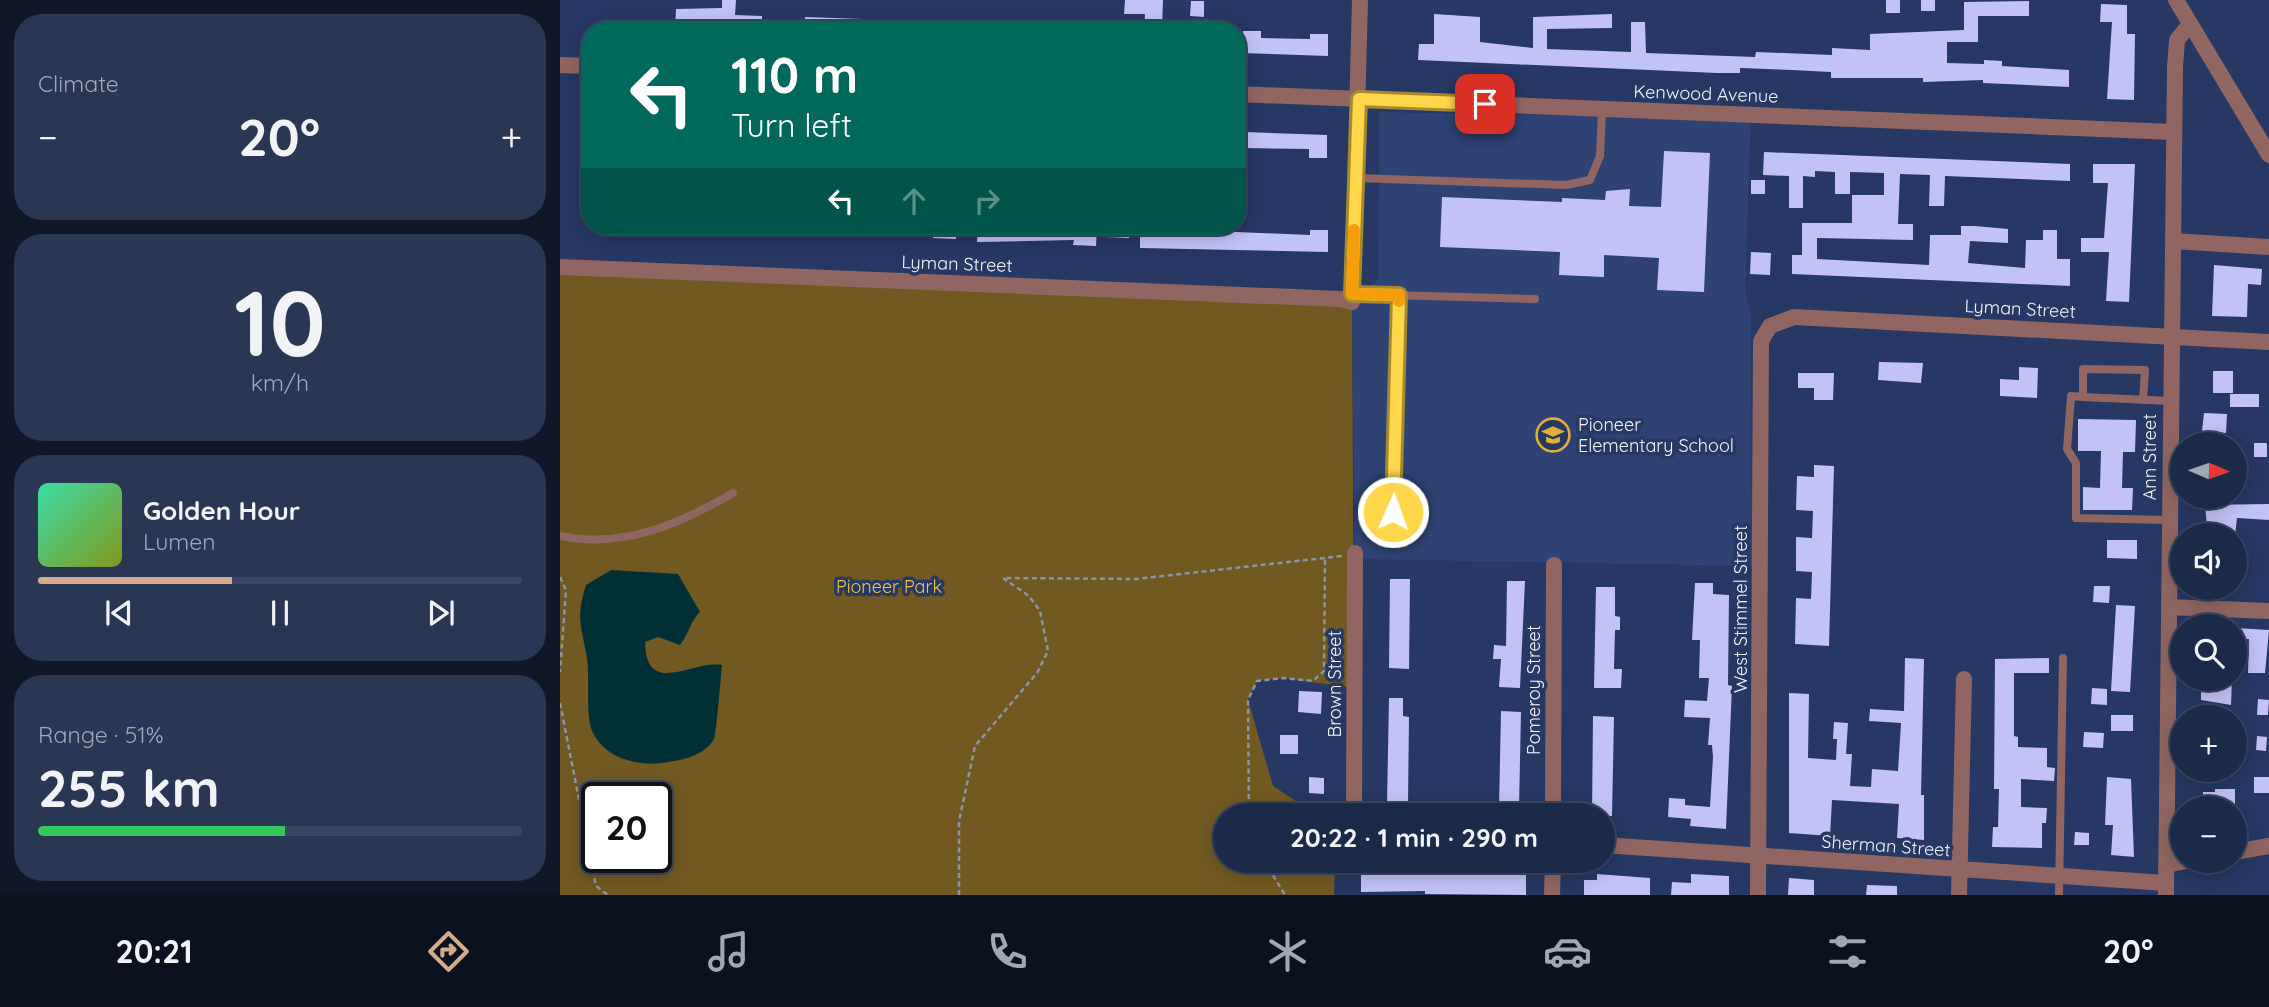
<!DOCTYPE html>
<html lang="en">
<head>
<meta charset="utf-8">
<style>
  :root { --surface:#1c2a4a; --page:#293654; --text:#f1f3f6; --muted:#a0a7b5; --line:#3a4662; --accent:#d6ab8b }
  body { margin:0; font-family:Quicksand,sans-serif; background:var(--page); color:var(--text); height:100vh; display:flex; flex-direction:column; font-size:26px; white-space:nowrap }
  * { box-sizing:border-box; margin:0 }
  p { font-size:23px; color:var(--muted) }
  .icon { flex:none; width:38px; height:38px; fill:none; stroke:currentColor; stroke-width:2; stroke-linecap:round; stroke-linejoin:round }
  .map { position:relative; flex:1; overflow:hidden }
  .side { display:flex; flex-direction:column; gap:14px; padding:14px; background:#0f1729; width:560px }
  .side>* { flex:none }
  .guide { position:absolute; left:21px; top:21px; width:665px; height:214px; border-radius:28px; box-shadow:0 4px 18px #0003,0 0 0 2px var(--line); background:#00695c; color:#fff; overflow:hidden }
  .needle { width:46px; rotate:92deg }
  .controls { position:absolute; left:1610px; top:432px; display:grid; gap:14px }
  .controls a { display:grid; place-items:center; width:77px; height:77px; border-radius:50%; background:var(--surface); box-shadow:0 4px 18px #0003,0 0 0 2px var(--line); font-size:35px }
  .speed { position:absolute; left:21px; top:782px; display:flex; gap:14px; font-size:35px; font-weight:700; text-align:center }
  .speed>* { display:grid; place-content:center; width:91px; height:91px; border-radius:50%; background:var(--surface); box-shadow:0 4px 18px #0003,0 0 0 2px var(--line); line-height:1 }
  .speed .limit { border:4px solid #111; border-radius:10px; background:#fff; color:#111 }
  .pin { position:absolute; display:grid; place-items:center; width:60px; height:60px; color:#fff; margin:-30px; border-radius:14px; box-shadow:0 4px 10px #0006 }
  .me { position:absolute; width:77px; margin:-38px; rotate:2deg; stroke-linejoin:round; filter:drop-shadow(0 0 5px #0008) }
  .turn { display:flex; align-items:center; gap:24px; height:147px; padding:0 35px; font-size:32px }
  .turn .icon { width:91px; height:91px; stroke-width:2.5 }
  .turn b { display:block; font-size:49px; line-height:60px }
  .lanes { display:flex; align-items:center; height:66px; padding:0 35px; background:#0003; justify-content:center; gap:35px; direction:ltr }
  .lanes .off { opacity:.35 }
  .big { font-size:52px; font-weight:800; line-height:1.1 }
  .side .tile { flex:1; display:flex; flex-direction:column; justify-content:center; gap:10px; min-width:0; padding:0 24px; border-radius:28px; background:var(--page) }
  .side .dial { align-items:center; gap:0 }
  .dial b { font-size:91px; line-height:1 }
  .song { display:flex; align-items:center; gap:21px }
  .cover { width:84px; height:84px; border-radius:10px; background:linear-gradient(135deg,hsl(160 70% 55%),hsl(70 70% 35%)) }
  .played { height:7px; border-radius:4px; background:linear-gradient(90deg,var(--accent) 40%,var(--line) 40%) }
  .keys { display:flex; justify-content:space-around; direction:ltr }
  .heat { display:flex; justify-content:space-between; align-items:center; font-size:38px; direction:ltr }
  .charge { height:10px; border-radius:5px; background:linear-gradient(90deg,#34c759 51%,var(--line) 0) }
  .trip { position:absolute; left:653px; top:803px; width:402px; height:70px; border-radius:35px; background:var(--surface); box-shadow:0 4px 18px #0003,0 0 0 2px var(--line); font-weight:800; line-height:70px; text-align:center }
  .tab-bar { display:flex; height:112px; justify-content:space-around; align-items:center; background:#0b111e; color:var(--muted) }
  .tab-bar .icon { width:49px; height:49px }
  .tab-bar .on { color:var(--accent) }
  .tab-bar b { font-size:32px; color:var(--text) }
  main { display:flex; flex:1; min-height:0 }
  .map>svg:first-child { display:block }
  .built { fill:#2e4273 }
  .green { fill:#725921; fill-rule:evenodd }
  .water { fill:#003035 }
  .building { fill:#c2c2f7 }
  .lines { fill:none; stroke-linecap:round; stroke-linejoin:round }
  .path { stroke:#8b96ae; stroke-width:2.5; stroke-dasharray:5 3.5; stroke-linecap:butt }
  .service { stroke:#916662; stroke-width:8 }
  .minor { stroke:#916662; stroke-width:16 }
  .route-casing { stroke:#a68a30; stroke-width:18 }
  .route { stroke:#ffd54a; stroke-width:12 }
  .slow { stroke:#f59e0b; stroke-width:12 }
  .labels { text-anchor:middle; stroke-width:7; stroke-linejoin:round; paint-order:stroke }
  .street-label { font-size:18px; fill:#f2f5fa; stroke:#263863 }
  .poi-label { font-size:18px; fill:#f2f5fa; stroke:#263863; text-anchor:start }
  .park-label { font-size:18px; fill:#f9c33f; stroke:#263863 }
</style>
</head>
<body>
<main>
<section class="side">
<div class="tile"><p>Climate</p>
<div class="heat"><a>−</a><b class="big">20°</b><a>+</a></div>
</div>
<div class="tile dial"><b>10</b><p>km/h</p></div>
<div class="tile">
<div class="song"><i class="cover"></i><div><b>Golden Hour</b><p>Lumen</p></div></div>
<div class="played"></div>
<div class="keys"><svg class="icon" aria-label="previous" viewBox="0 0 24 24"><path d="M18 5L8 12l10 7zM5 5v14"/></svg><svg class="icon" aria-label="pause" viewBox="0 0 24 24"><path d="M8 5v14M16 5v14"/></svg><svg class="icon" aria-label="next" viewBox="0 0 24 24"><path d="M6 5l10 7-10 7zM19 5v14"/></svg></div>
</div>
<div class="tile"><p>Range · 51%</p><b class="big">255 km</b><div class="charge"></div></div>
</section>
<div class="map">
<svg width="1709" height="895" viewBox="0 0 1709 895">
  <rect width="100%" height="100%" fill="#263863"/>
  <path class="built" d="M 819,112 L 1191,119 L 1185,291 L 1191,312 L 1192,566 L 795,559 L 792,302 L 818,279 Z"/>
  <path class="green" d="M 0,267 L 792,302 L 794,688 L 723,678 L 697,681 L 688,700 L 713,786 L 757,815 L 665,816 L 665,861 L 775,861 L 774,895 L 0,895 ZM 37,798 L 96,798 L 96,858 L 37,858 Z"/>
  <path class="water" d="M 51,570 L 118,574 L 140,612 C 130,621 129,634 120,645 L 98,637 L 85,642 C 86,698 132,660 162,665 C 161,675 156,736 154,739 C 145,755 124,760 108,762 C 80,767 47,760 33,733 C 25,719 30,677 27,659 C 22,626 15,620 26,585 Z"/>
  <path class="building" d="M 162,0 L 176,0 L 175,15 L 202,16 L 202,30 L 115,29 L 116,9 L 162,8 Z
    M 565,0 L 603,0 L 602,30 L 584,30 L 585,14 L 564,14 Z
    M 1326,0 L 1340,0 L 1340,13 L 1326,13 Z
    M 1361,0 L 1375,0 L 1375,11 L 1361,11 Z
    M 631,1 L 644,1 L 644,17 L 630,16 Z
    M 1469,1 L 1469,16 L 1418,16 L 1418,42 L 1387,42 L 1387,63 L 1424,64 L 1424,60 L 1442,61 L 1442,66 L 1509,70 L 1509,87 L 1423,83 L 1423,80 L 1363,82 L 1363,78 L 1271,78 L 1271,72 L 1232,70 L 1180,68 L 1180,73 L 1157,73 L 858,60 L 859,44 L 874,44 L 874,14 L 920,17 L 920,42 L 973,48 L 973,17 L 1052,14 L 1052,28 L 987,29 L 987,49 L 1071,52 L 1071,22 L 1085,22 L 1086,53 L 1195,57 L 1196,52 L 1272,55 L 1272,48 L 1310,50 L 1310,34 L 1404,30 L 1404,2 Z
    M 1541,4 L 1567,5 L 1567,34 L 1575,34 L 1574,100 L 1547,99 L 1552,22 L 1540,22 Z
    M 245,17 L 303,19 L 303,30 L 245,30 Z
    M 346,19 L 369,19 L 368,30 L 345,30 Z
    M 527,19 L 545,19 L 545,30 L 527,30 Z
    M 683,31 L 701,31 L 701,38 L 750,39 L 750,34 L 768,34 L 768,56 L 682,53 Z
    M 684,132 L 767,135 L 767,158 L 749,158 L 749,149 L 684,148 Z
    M 1104,151 L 1150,153 L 1144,292 L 1097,290 L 1099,258 L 1044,255 L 1044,277 L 999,275 L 1000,252 L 880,247 L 882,197 L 1002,202 L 1002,198 L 1045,200 L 1046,191 L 1070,189 L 1069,206 L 1101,207 Z
    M 1204,152 L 1510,164 L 1510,181 L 1385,176 L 1384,206 L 1369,206 L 1370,175 L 1340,174 L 1338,224 L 1353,224 L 1353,240 L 1257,238 L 1257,259 L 1369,265 L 1370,235 L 1401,235 L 1401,226 L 1415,226 L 1448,229 L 1448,243 L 1410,241 L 1408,263 L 1465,268 L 1466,240 L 1483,240 L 1483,230 L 1497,230 L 1497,259 L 1510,259 L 1510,286 L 1232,274 L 1232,255 L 1242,255 L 1242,223 L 1292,223 L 1292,195 L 1324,195 L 1324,173 L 1290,172 L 1290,194 L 1275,194 L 1275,172 L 1255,171 L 1255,177 L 1243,176 L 1243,208 L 1229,208 L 1229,176 L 1203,175 Z
    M 1533,164 L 1575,164 L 1569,302 L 1546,301 L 1549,252 L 1521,252 L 1521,238 L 1544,238 L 1548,183 L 1533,183 Z
    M 1191,180 L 1205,180 L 1205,194 L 1191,194 Z
    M 373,226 L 396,226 L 396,239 L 373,238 Z
    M 418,226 L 537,227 L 536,246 L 513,245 L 514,240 L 417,242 Z
    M 547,226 L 569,226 L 569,238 L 546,237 Z
    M 580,228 L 750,235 L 750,230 L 768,230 L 768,252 L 580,248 Z
    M 1191,252 L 1211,253 L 1210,275 L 1190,274 Z
    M 1654,265 L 1702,269 L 1701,285 L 1688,284 L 1687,317 L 1652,316 Z
    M 1319,362 L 1363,363 L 1361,383 L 1318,380 Z
    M 1459,367 L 1478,368 L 1477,398 L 1440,396 L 1440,379 L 1459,380 Z
    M 1653,371 L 1673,371 L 1673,393 L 1653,393 Z
    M 1238,373 L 1274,373 L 1273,400 L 1254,400 L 1254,388 L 1238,388 Z
    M 1670,394 L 1699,394 L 1699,407 L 1670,407 Z
    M 1644,413 L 1667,414 L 1666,433 L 1642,431 Z
    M 1518,419 L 1576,420 L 1575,452 L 1563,452 L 1562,488 L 1573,488 L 1572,510 L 1523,510 L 1523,487 L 1540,488 L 1541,451 L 1518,451 Z
    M 1694,443 L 1707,443 L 1707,457 L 1694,457 Z
    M 1254,465 L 1274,466 L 1269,646 L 1235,644 L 1236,598 L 1251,599 L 1252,572 L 1236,571 L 1236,537 L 1252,538 L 1253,511 L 1236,510 L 1237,476 L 1254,477 Z
    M 1709,504 L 1709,520 L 1677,518 L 1675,536 L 1648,536 L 1645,505 Z
    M 1547,540 L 1577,540 L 1577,559 L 1547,558 Z
    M 830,579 L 850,579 L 849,669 L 829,668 Z
    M 947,581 L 965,581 L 960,688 L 939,687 L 941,659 L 933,659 L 934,645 L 946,646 Z
    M 1135,583 L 1153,583 L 1153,594 L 1169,595 L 1168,685 L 1172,686 L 1166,829 L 1130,826 L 1131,819 L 1108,817 L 1109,798 L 1125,799 L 1125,805 L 1150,807 L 1153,757 L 1152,745 L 1148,745 L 1150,718 L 1124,717 L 1125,700 L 1147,701 L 1149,678 L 1139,678 L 1140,640 L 1132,640 Z
    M 1534,586 L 1550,586 L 1549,603 L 1533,602 Z
    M 1036,587 L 1055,587 L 1055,616 L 1060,617 L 1060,630 L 1055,630 L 1054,669 L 1062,669 L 1061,688 L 1034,688 Z
    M 1556,605 L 1575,606 L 1570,692 L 1551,691 Z
    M 1675,628 L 1709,630 L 1705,673 L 1688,673 L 1689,639 L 1675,639 Z
    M 1345,658 L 1364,659 L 1361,795 L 1364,795 L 1364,840 L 1337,838 L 1339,804 L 1272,800 L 1270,836 L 1229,833 L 1229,693 L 1249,694 L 1248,758 L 1276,760 L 1277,739 L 1273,739 L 1274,722 L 1288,723 L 1286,754 L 1292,754 L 1290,786 L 1311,787 L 1312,769 L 1338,771 L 1341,723 L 1309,721 L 1310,709 L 1344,711 Z
    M 1489,658 L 1489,673 L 1454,673 L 1454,736 L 1458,737 L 1458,747 L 1487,748 L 1487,767 L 1495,768 L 1494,781 L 1461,779 L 1461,807 L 1487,808 L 1486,823 L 1482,823 L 1482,848 L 1432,847 L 1433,827 L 1438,827 L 1439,789 L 1434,789 L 1435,659 Z
    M 1651,679 L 1672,679 L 1671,705 L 1641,700 L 1641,686 L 1651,686 Z
    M 1532,688 L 1547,689 L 1547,705 L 1531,704 Z
    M 739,691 L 762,692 L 761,714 L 738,712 Z
    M 829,698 L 843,698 L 843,716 L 849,717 L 848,804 L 827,804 Z
    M 1698,699 L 1709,700 L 1708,715 L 1697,715 Z
    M 941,711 L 961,712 L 959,808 L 939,808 Z
    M 1551,715 L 1573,715 L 1573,731 L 1551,731 Z
    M 1033,716 L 1054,717 L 1052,816 L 1032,816 Z
    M 1524,732 L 1544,733 L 1543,748 L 1523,747 Z
    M 720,735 L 738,735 L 738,754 L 720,754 Z
    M 1697,736 L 1707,737 L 1706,751 L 1696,750 Z
    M 749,777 L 764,778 L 764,794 L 749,793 Z
    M 1547,777 L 1571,779 L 1574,857 L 1551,855 L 1553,825 L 1545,825 Z
    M 1694,777 L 1709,777 L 1709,793 L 1694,793 Z
    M 1655,789 L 1675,789 L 1675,808 L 1643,808 L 1643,792 L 1655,792 Z
    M 1515,832 L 1529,833 L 1529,845 L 1514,845 Z
    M 808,861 L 822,861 L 822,871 L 865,868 L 865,864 L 895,864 L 895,872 L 966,870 L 966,895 L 865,894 L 865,891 L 801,892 L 801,873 L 808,873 Z
    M 1037,874 L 1090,878 L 1090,895 L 1024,895 L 1024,880 L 1037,880 Z
    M 1131,874 L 1169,876 L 1169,895 L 1111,895 L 1112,882 L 1131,883 Z
    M 1229,878 L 1254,880 L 1254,895 L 1228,895 Z
    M 1307,885 L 1337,886 L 1337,895 L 1306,895 Z"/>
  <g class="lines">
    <path class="path" d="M 0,577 L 6,590 L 0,672
      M 0,703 L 36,886 L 48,895
      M 689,816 L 688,700 L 697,681 L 723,678 L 753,681 L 764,671 L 765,559
      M 704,861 L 725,895
      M 399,895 L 399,821 L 415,746 L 477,673 L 488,651 L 480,611 L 469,596 L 443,578 L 576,579 L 782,556"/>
    <path class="service" d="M 796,178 L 1006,185 L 1030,180 L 1040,156 L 1042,109
      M 792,294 L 975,299
      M 1523,397 L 1511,396 L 1507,449 L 1516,463 L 1516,518 L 1609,520
      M 1583,400 L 1585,370 L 1523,369 L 1523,397 L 1610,401
      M 833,512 L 840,295
      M 0,536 C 63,549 120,524 173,493
      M 1499,895 L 1503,658"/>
    <path class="minor" d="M 1616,0 L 1709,155
      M 0,65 L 30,66
      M 677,94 L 1614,132
      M 1613,241 L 1709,247
      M 0,267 L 781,299 L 792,302 L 800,0
      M 1609,607 L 1709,611
      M 794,816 L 795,553
      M 993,816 L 994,565
      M 1043,845 L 1606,883
      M 1675,852 L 1709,846
      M 1606,865 L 1627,861
      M 992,895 L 993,861
      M 1198,895 L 1201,341 L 1210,326 L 1234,317 L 1709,342
      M 1399,895 L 1404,679
      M 1606,895 L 1615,67 L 1617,40 L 1630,24"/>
  </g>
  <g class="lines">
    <defs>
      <path id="route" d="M 833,512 L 839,295 L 792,294 L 799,99 L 925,104"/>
    </defs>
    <use href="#route" class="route-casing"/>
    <use href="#route" class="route"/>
    <path class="slow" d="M 794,230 L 792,294 L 839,295 L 839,301"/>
  </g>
  <defs>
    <symbol id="school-ring" viewBox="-11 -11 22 22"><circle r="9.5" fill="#263863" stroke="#e1af34" stroke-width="1.5"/><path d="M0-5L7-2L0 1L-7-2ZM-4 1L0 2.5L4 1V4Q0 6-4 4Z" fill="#e1af34"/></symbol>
  </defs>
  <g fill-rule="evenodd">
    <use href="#school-ring" x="974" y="416" width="38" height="38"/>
  </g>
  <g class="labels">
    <g class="street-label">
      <text transform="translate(1146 94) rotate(2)" y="6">Kenwood Avenue</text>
      <text transform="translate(397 264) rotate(2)" y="6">Lyman Street</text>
      <text transform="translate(1460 309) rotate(3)" y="6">Lyman Street</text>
      <text transform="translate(1590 457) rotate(-90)" y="6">Ann Street</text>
      <text transform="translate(1181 609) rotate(-90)" y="6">West Stimmel Street</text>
      <text transform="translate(775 684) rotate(-90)" y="6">Brown Street</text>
      <text transform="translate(974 690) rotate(-90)" y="6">Pomeroy Street</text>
      <text transform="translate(1326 846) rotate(4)" y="6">Sherman Street</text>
    </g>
    <g class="poi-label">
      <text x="1018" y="431">Pioneer<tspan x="1018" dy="21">Elementary School</tspan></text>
    </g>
    <g class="park-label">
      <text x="329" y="593">Pioneer Park</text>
    </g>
  </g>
</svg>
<div class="controls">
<a><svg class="needle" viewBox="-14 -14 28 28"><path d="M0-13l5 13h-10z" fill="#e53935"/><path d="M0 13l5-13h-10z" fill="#a0a7b5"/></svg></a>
<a><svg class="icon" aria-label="sound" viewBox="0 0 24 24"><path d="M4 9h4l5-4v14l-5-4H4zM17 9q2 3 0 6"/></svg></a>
<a><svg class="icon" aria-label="search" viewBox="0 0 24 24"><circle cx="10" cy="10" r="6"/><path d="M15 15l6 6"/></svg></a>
<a>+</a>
<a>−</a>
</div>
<div class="speed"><div class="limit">20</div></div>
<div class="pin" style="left:925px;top:104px;background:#d93025"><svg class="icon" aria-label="arrive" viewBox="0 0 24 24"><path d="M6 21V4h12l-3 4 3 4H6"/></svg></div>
<svg class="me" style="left:833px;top:512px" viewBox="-20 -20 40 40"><circle r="17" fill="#ffd54a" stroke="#fff" stroke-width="3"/><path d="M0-11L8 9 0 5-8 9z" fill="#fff"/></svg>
<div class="trip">20:22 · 1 min · 290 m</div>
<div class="guide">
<div class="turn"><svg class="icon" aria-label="left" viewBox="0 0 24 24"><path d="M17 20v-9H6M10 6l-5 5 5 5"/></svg><div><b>110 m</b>Turn left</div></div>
<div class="lanes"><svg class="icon" aria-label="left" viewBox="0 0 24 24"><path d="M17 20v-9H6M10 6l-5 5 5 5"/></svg><svg class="icon off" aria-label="ahead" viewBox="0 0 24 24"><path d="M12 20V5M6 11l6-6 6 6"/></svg><svg class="icon off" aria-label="right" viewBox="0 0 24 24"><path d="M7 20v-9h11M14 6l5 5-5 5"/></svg></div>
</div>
</div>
</main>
<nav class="tab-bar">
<b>20:21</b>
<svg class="icon on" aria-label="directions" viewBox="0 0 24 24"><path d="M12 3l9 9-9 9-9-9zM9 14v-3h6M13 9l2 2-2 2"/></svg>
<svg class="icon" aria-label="music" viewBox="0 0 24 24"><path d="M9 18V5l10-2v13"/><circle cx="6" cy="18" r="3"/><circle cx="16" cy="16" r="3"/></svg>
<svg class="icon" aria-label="phone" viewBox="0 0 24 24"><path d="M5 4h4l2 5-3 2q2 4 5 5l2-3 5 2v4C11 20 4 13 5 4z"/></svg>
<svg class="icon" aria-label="climate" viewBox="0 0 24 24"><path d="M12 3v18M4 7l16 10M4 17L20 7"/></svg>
<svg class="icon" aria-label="car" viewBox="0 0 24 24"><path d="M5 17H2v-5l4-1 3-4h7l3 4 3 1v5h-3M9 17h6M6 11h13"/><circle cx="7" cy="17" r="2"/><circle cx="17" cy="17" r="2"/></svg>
<svg class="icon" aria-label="filters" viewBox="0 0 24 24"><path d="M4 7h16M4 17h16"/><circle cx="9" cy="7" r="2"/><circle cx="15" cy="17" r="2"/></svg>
<b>20°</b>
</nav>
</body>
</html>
